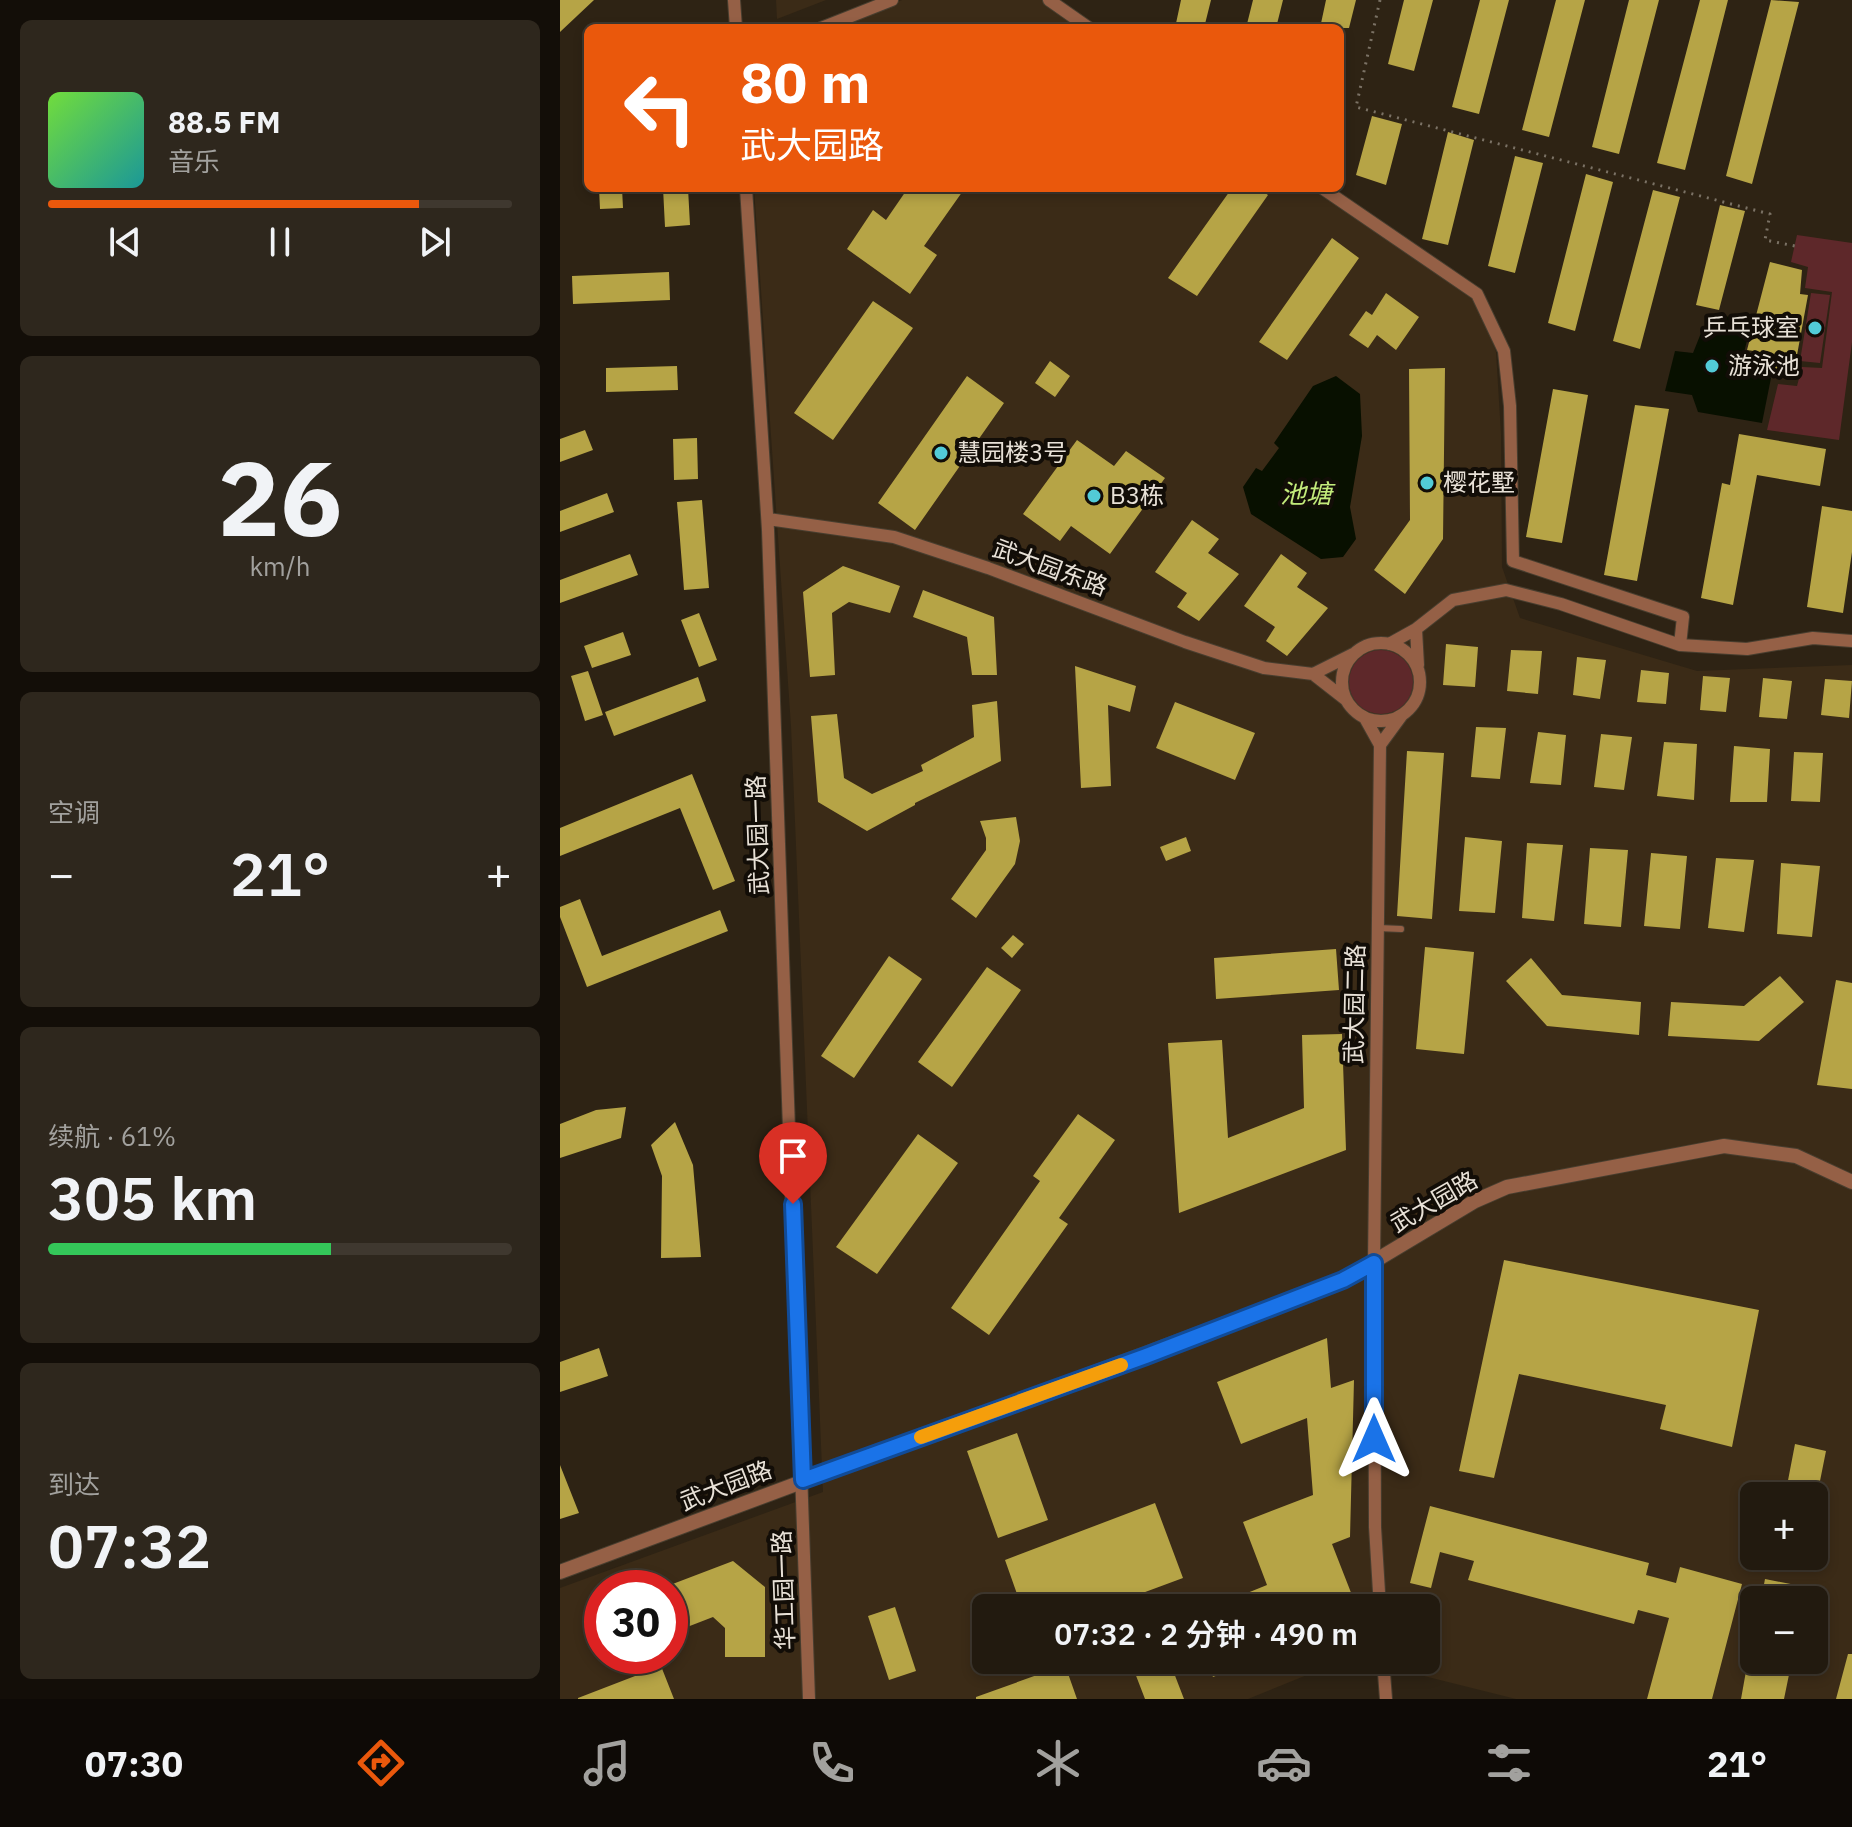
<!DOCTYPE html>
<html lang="zh">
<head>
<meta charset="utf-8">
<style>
  :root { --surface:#221a0f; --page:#2e271d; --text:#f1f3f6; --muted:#a2a19e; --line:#3f382f; --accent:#ea580c }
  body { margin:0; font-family:"IBM Plex Sans","Noto Sans SC",sans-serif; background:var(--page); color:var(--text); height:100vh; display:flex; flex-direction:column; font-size:30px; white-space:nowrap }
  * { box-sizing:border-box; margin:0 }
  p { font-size:26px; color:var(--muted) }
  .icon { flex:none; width:44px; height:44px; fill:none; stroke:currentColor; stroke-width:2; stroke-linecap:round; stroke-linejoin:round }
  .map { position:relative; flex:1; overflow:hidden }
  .sheet { display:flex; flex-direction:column; gap:20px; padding:20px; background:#130e08; width:560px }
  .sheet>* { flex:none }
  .top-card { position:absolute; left:24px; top:24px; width:760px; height:168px; border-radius:12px; box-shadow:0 4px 12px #0003,0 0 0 2px var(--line); background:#ea580c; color:#fff; overflow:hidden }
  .tools { position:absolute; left:1180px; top:1482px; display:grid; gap:16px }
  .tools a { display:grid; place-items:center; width:88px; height:88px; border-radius:12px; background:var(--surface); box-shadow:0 4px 12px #0003,0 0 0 2px var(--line); font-size:40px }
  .speed { position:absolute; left:24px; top:1570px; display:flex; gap:16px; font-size:40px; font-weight:700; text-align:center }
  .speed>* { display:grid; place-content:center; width:104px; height:104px; border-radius:50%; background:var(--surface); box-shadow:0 4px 12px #0003,0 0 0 2px var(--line); line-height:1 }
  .speed .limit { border:12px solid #d22; background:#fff; color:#111 }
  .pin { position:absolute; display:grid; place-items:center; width:68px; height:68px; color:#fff; margin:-82px -34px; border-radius:50% 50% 50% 0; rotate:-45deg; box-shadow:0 0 8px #0007 }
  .pin .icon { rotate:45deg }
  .me { position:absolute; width:88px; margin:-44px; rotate:0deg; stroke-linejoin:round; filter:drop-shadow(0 0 6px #0008) }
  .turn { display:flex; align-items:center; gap:28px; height:168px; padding:0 24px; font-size:36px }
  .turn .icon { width:104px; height:104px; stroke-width:2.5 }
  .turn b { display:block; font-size:56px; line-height:68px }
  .big { font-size:60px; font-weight:600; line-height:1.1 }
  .sheet .card { flex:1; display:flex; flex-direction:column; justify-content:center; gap:12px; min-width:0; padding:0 28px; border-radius:12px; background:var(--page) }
  .sheet .dial { align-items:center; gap:0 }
  .dial b { font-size:104px; line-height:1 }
  .song { display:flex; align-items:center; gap:24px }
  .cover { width:96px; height:96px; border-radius:12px; background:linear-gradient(135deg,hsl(100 70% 55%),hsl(180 70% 35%)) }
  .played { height:8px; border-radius:4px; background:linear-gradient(90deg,var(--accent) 80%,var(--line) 80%) }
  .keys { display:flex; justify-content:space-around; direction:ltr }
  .heat { display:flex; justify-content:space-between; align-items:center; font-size:44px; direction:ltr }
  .charge { height:12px; border-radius:6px; background:linear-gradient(90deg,#34c759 61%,var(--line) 0) }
  .trip { position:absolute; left:412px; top:1594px; width:468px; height:80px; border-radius:12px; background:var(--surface); box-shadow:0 4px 12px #0003,0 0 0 2px var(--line); font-weight:600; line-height:80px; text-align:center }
  .dock { display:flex; height:128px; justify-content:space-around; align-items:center; background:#0e0a06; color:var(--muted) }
  .dock .icon { width:56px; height:56px }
  .dock .active { color:var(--accent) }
  .dock b { font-size:36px; color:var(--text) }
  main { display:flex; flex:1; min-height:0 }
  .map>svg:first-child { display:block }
  .built { fill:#3b2b17; fill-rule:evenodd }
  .green { fill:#5e282a }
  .water { fill:#081000 }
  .building { fill:#b6a446 }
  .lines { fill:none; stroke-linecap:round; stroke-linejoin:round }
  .service-casing { stroke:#483e2f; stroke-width:8 }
  .minor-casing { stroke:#483e2f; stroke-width:14 }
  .tertiary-casing { stroke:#483e2f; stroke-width:16 }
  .path { stroke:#7b7265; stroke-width:3; stroke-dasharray:2 6; stroke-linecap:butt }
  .service { stroke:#956046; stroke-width:6 }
  .minor { stroke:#956046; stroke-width:12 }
  .tertiary { stroke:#956046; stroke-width:14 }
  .route-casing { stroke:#114b97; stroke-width:20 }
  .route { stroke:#1a73e8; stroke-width:14 }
  .slow { stroke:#f59e0b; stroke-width:14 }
  .poi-dot { fill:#52cbd7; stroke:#120d07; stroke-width:3 }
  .labels { text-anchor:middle; stroke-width:8; stroke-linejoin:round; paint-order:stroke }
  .poi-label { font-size:24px; fill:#e8e1d7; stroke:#120d07; text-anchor:start }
  .street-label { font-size:24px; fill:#e8e1d7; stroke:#120d07 }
  .water-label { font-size:26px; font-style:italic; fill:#c3eb7b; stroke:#120d07 }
</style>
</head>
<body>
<main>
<section class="sheet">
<div class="card">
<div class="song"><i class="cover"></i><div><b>88.5 FM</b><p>音乐</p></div></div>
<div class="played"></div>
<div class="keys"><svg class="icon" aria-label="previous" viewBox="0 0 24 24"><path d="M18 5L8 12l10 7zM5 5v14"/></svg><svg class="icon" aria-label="pause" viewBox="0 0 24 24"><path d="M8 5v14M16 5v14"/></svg><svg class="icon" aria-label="next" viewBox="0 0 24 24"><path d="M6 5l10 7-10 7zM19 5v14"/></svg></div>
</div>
<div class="card dial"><b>26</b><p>km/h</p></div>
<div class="card"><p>空调</p>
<div class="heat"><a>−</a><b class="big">21°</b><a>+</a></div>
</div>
<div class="card"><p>续航 · 61%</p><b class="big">305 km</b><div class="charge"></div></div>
<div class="card"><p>到达</p><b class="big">07:32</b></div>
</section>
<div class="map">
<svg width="1292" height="1699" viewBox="0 0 1292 1699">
  <rect width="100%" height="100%" fill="#2e2314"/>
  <path class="built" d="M 216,0 L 266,0 L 217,19 Z
    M 342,0 L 483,0 L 524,28 L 268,28 Z
    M 194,188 L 761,188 L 917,294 L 936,352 L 941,434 L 942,567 L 960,618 L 1137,671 L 1292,665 L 1292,1699 L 956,1699 L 852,1673 L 850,1660 L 866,1660 L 866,1608 L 426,1608 L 426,1660 L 784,1660 L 688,1699 L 0,1699 L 0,1588 L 263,1492 L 231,726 ZM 1194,1496 L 1254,1496 L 1254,1556 L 1194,1556 ZM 42,1588 L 110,1588 L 110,1656 L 42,1656 ZM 1194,1600 L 1254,1600 L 1254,1660 L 1194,1660 Z"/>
  <path class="green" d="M 1237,235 L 1292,243 L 1292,342 L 1279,440 L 1207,430 L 1218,384 L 1237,386 L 1242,367 L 1262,368 L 1272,292 L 1245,288 L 1248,267 L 1231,262 Z
    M 1251,293 L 1270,295 L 1260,363 L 1240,361 Z
    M789 682a32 32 0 1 1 64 0a32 32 0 1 1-64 0Z"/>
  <path class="water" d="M 1156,314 L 1192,322 L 1183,356 L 1193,358 L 1192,374 L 1211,378 L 1202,423 L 1138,412 L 1132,395 L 1105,391 L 1115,351 L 1133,353 L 1143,328 Z
    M 776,376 L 800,394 L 802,436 L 790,507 L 796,539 L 783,557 L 761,559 L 691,514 L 683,487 L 696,468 L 702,471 L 719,448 L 714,443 L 753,386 Z"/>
  <path class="building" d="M 0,0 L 34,0 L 0,32 Z
    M 621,0 L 651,0 L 644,28 L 615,28 Z
    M 693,0 L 723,0 L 716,28 L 686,28 Z
    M 766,0 L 796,0 L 789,28 L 760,28 Z
    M 844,0 L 873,0 L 854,71 L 828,64 Z
    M 920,0 L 949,0 L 919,114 L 892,107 Z
    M 996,0 L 1025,0 L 989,137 L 962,130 Z
    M 1069,0 L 1099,0 L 1059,154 L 1032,147 Z
    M 1140,0 L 1168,0 L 1125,170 L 1097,163 Z
    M 1211,0 L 1239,2 L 1192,184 L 1166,176 Z
    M 812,116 L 842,124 L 826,185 L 796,175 Z
    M 888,132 L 914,140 L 888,245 L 862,239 Z
    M 955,156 L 983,163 L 955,273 L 928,266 Z
    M 1026,174 L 1053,182 L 1015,331 L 988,323 Z
    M 39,188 L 62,188 L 63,208 L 40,209 Z
    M 103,188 L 128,188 L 130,225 L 105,227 Z
    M 348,188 L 405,188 L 364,246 L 377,255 L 350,294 L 287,249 L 313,210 L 326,220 Z
    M 672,188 L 698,188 L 708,195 L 637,296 L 608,278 Z
    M 1093,190 L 1120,197 L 1080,349 L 1053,341 Z
    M 1160,205 L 1185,211 L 1159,310 L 1136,305 Z
    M 772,238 L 799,258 L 727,360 L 699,342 Z
    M 1210,262 L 1242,270 L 1240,294 L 1248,295 L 1233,377 L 1196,370 L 1200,352 L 1187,350 Z
    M 109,272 L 110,300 L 13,304 L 12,276 Z
    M 826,293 L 859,317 L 836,350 L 817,335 L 808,348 L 789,335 L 806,311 L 812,315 Z
    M 313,301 L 353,328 L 273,440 L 234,413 Z
    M 490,361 L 510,376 L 495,397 L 475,383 Z
    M 117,366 L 118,390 L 46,392 L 46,368 Z
    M 885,368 L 883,539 L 845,594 L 814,570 L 850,520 L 849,369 Z
    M 407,376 L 444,403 L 355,530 L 318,503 Z
    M 993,389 L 1028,395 L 1002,543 L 966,537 Z
    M 1075,405 L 1109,409 L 1077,581 L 1044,575 Z
    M 25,430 L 33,450 L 0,462 L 0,439 Z
    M 1179,434 L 1266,449 L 1260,486 L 1197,475 L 1173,605 L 1141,598 L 1162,483 L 1170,485 Z
    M 137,438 L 138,479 L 114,480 L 113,439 Z
    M 517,440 L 554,466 L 566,451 L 605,478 L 550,554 L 511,526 L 500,541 L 463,514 Z
    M 47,493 L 54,512 L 0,532 L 0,511 Z
    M 142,500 L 149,588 L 124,590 L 117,502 Z
    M 1262,506 L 1292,511 L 1292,552 L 1283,613 L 1247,607 Z
    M 632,520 L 659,539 L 648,553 L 679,574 L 639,621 L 617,607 L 627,593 L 595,572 Z
    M 70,554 L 78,575 L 0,603 L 0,580 Z
    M 721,554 L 747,573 L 737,587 L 768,608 L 727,656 L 706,641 L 715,627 L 684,606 Z
    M 283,566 L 340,586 L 330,613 L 289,602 L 272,613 L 275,675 L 250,677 L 243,592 Z
    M 363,590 L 434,617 L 437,675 L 412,675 L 407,637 L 353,617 Z
    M 139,613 L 157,660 L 139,667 L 121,620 Z
    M 63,632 L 71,655 L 32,668 L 24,646 Z
    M 886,644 L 918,647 L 915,687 L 883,685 Z
    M 951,650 L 982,651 L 978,694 L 947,691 Z
    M 1017,657 L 1046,660 L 1040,699 L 1013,695 Z
    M 515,666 L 576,686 L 570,712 L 548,705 L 551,786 L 521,788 Z
    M 1081,670 L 1109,673 L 1106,704 L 1077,702 Z
    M 28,671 L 43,715 L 25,721 L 11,676 Z
    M 1143,676 L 1170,678 L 1166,712 L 1140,710 Z
    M 138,677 L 146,701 L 54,736 L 45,712 Z
    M 1203,678 L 1232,681 L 1227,719 L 1199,717 Z
    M 1265,679 L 1292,681 L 1289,718 L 1261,715 Z
    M 437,701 L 441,761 L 355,803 L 355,805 L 307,831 L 258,802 L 251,716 L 277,714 L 284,778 L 312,794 L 363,771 L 361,765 L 414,737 L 412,705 Z
    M 615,702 L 695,733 L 675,780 L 596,748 Z
    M 916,727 L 946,728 L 940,779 L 911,777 Z
    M 978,732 L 1006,735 L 1001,785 L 970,783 Z
    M 1041,734 L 1072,737 L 1064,790 L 1034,787 Z
    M 1104,742 L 1137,744 L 1134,800 L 1097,796 Z
    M 1174,746 L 1210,749 L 1207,802 L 1170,802 Z
    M 847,751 L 884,753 L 872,919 L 837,916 Z
    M 1234,752 L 1263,753 L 1260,802 L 1231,801 Z
    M 132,774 L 175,881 L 153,890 L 120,808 L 0,856 L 0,828 Z
    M 456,817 L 460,841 L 455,864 L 416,918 L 391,899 L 426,850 L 426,838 L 420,821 Z
    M 626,837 L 631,851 L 606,861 L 600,847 Z
    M 905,837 L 942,841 L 935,913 L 899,911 Z
    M 967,843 L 1003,845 L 994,921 L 962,918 Z
    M 1030,848 L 1068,850 L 1061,927 L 1024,924 Z
    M 1091,853 L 1127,856 L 1120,929 L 1084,926 Z
    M 1156,858 L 1194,860 L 1184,932 L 1148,928 Z
    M 1221,863 L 1260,866 L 1252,937 L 1217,934 Z
    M 20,899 L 42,956 L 160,910 L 168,931 L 27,987 L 0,917 L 0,907 Z
    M 453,935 L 464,944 L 452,958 L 441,948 Z
    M 865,947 L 914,952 L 904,1054 L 856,1049 Z
    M 776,949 L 779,990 L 656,999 L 654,958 Z
    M 329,956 L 362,979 L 294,1078 L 261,1056 Z
    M 971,958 L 1002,995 L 1081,1002 L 1079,1035 L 987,1026 L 946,981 Z
    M 427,967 L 461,990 L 392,1087 L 358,1062 Z
    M 1220,976 L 1244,1002 L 1199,1041 L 1108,1036 L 1111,1002 L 1184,1006 Z
    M 1276,980 L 1292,983 L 1292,1089 L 1257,1085 Z
    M 782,1034 L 786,1150 L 619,1213 L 608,1043 L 662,1040 L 668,1138 L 744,1108 L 742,1035 Z
    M 66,1107 L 61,1138 L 0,1158 L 0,1124 L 36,1110 Z
    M 518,1114 L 555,1140 L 499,1218 L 508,1224 L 429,1335 L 391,1308 L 480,1181 L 473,1176 Z
    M 115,1122 L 133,1165 L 141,1257 L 101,1258 L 102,1176 L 91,1145 Z
    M 358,1134 L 398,1163 L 317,1274 L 276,1247 Z
    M 944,1260 L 1199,1310 L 1172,1447 L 1100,1429 L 1106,1405 L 959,1374 L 934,1478 L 899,1471 Z
    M 767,1338 L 771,1388 L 794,1380 L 790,1537 L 772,1544 L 797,1608 L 650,1608 L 707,1585 L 683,1522 L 753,1495 L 747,1418 L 681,1444 L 657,1382 Z
    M 39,1348 L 48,1376 L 0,1392 L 0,1362 Z
    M 457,1433 L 488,1520 L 438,1538 L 407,1451 Z
    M 1235,1444 L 1266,1451 L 1257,1496 L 1225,1496 Z
    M 0,1465 L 19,1513 L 0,1519 Z
    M 595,1503 L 623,1578 L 542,1608 L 462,1608 L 445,1560 Z
    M 870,1506 L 1089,1563 L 1086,1575 L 1116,1583 L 1120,1567 L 1182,1584 L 1152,1699 L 1087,1699 L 1109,1618 L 1078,1610 L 1074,1624 L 908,1580 L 914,1561 L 880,1552 L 871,1588 L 850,1583 Z
    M 173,1561 L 205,1587 L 205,1657 L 165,1657 L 165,1628 L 153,1617 L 122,1629 L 110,1598 L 110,1585 Z
    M 1205,1579 L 1246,1587 L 1244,1600 L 1201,1600 Z
    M 335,1607 L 356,1671 L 329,1680 L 308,1616 Z
    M 1288,1654 L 1292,1654 L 1292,1699 L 1276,1699 Z
    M 570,1660 L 609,1660 L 624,1699 L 585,1699 Z
    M 646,1660 L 694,1660 L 694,1661 L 653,1677 Z
    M 1188,1660 L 1232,1660 L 1224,1699 L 1181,1699 Z
    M 505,1665 L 517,1699 L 416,1699 L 416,1697 Z
    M 101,1666 L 114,1699 L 18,1699 L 18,1698 Z"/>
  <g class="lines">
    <defs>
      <path id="service" d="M 818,928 L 841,929"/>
      <path id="minor" d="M 174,0 L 176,28
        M 489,0 L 529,28
        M 261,28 L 332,0
        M 186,188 L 208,530 L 249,1699
        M 762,188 L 917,294 L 944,351 L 950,406 L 953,561 L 1123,617 L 1120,645
        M 208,519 L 334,537 L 428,568 L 625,642 L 704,668 L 753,674
        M 856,629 L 858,665
        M782 682a39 39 0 1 1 78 0a39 39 0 1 1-78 0Z
        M 829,644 L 856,629 L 893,600 L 946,590 L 1001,604 L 1120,645 L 1187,649 L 1253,638 L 1292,641
        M 753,674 L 793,654
        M 753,674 L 785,699
        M 805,718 L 820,745 L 814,1263 L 815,1527 L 820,1608
        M 820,745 L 842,715
        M 823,1660 L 826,1699"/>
      <path id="tertiary" d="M 0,1572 L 783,1280 L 915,1201 L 947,1187 L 1164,1146 L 1236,1156 L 1292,1182"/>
    </defs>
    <use href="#service" class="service-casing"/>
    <use href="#minor" class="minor-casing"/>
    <use href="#tertiary" class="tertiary-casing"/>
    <path class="path" d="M 820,0 L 796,107 L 1210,214 L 1205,240 L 1235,246"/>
    <use href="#service" class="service"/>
    <use href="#minor" class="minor"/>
    <use href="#tertiary" class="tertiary"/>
  </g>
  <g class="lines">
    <defs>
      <path id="route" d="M 233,1204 L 243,1480 L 586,1356 L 783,1280 L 814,1263 L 814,1439"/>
    </defs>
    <use href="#route" class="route-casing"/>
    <use href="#route" class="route"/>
    <path class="slow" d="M 361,1437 L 561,1365"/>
  </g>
  <g class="poi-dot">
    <circle cx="1255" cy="328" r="8"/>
    <circle cx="1152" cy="366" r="8"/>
    <circle cx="381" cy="453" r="8"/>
    <circle cx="867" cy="483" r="8"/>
    <circle cx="534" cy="496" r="8"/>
  </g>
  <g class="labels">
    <g class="poi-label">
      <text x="1239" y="336" text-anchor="end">乒乓球室</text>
      <text x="1168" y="374">游泳池</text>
      <text x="397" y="461">慧园楼3号</text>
      <text x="883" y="491">樱花墅</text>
      <text x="550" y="504">B3栋</text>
    </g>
    <g class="street-label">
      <text transform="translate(490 568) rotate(20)" y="8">武大园东路</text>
      <text transform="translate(198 835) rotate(-92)" y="8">武大园一路</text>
      <text transform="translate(795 1004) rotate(-89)" y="8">武大园二路</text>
      <text transform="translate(874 1202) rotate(-30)" y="8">武大园路</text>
      <text transform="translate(166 1486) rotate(-21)" y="8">武大园路</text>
      <text transform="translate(224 1590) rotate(-92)" y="8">华工园一路</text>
    </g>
    <g class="water-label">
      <text x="746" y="503">池塘</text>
    </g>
  </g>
</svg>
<div class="tools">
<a>+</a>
<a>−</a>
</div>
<div class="speed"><div class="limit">30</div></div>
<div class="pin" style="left:233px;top:1204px;background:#d93025"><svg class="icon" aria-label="arrive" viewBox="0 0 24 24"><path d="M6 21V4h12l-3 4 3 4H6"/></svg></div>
<svg class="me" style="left:814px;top:1439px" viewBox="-20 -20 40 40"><path d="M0-17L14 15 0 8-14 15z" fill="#1a73e8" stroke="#fff" stroke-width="4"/></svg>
<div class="trip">07:32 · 2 分钟 · 490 m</div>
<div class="top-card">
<div class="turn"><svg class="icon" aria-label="left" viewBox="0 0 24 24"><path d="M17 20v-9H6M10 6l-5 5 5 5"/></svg><div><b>80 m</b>武大园路</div></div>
</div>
</div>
</main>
<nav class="dock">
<b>07:30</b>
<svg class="icon active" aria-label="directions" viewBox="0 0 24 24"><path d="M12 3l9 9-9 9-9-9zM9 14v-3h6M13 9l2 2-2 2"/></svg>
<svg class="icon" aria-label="music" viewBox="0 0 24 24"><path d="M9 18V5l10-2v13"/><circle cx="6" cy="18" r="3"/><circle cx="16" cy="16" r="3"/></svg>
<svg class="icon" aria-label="phone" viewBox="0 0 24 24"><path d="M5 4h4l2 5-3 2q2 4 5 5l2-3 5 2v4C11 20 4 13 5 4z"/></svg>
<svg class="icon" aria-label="climate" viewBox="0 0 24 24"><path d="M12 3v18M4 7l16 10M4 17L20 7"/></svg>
<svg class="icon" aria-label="car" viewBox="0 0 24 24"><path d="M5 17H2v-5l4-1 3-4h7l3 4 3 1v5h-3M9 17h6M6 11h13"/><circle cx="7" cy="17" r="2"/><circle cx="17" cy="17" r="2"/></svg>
<svg class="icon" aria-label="filters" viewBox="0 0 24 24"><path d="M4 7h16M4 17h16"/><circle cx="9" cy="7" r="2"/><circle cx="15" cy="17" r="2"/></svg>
<b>21°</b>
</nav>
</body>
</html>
